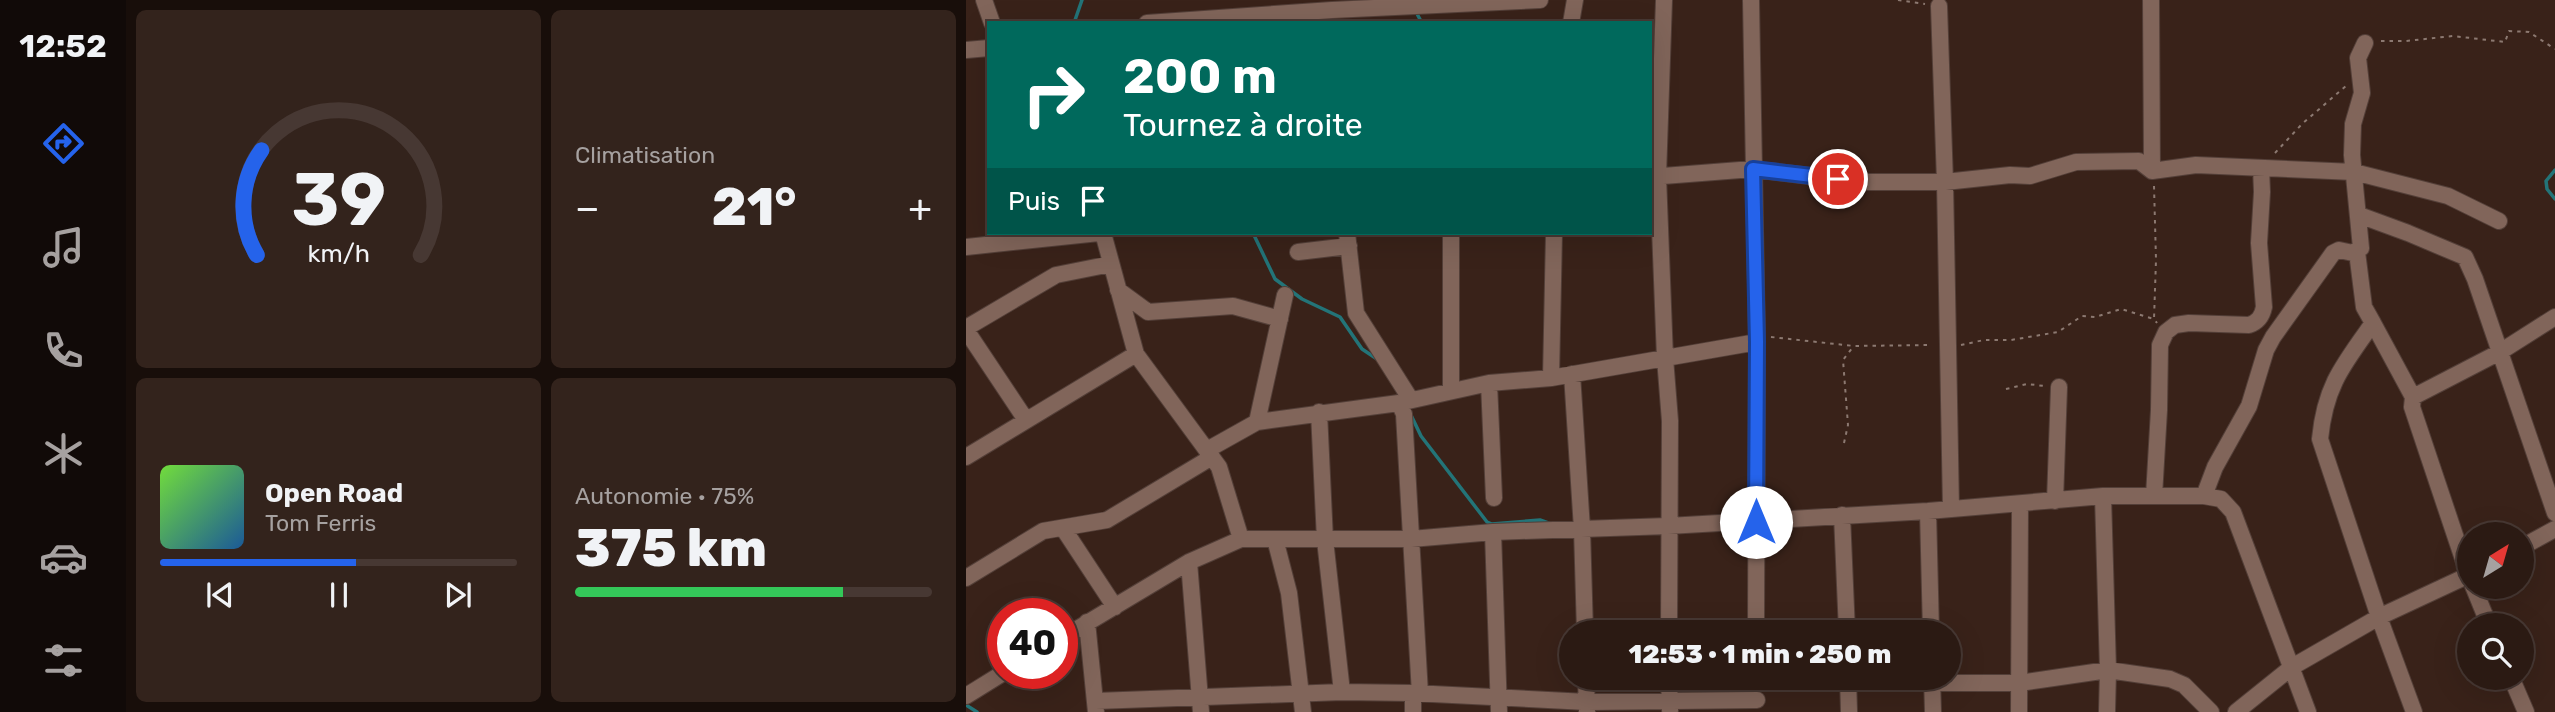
<!DOCTYPE html>
<html lang="fr">
<head>
<meta charset="utf-8">
<style>
  :root { --surface:#2b1a13; --page:#33231c; --text:#f1f3f6; --muted:#a6a1a0; --line:#473833; --accent:#2563eb }
  body { margin:0; font-family:Rubik,sans-serif; background:var(--page); color:var(--text); height:100vh; display:flex; flex-direction:column; font-size:26px; white-space:nowrap }
  * { box-sizing:border-box; margin:0 }
  p { font-size:23px; color:var(--muted) }
  .icon { flex:none; width:38px; height:38px; fill:none; stroke:currentColor; stroke-width:2; stroke-linecap:round; stroke-linejoin:round }
  .map { position:relative; flex:1; overflow:hidden }
  .sheet { display:flex; flex-direction:column; gap:10px; padding:10px; background:#180e0a; width:840px }
  .sheet>* { flex:none }
  .top-card { position:absolute; left:21px; top:21px; width:665px; height:214px; border-radius:0px; box-shadow:0 7px 28px #0002,0 0 0 2px var(--line); background:#00695c; color:#fff; overflow:hidden }
  .needle { width:46px; rotate:37deg }
  .tools { position:absolute; left:1491px; top:522px; display:grid; gap:14px }
  .tools a { display:grid; place-items:center; width:77px; height:77px; border-radius:50%; background:var(--surface); box-shadow:0 7px 28px #0002,0 0 0 2px var(--line); font-size:35px }
  .speed { position:absolute; left:21px; top:598px; display:flex; gap:14px; font-size:35px; font-weight:700; text-align:center }
  .speed>* { display:grid; place-content:center; width:91px; height:91px; border-radius:50%; background:var(--surface); box-shadow:0 7px 28px #0002,0 0 0 2px var(--line); line-height:1 }
  .speed .limit { border:10px solid #d22; background:#fff; color:#111 }
  .pin { position:absolute; display:grid; place-items:center; width:60px; height:60px; color:#fff; margin:-30px; border:4px solid #fff; border-radius:50%; box-shadow:0 2px 7px #0007 }
  .me { position:absolute; width:77px; margin:-38px; rotate:0deg; stroke-linejoin:round; filter:drop-shadow(0 0 5px #0008) }
  .turn { display:flex; align-items:center; gap:24px; height:147px; padding:0 21px; font-size:32px }
  .turn .icon { width:91px; height:91px; stroke-width:2.5 }
  .turn b { display:block; font-size:49px; line-height:60px }
  .then { display:flex; align-items:center; height:66px; padding:0 21px; background:#0003; gap:14px; font-size:26px }
  .big { font-size:52px; font-weight:800; line-height:1.1 }
  .sheet .card { flex:1; display:flex; flex-direction:column; justify-content:center; gap:10px; min-width:0; padding:0 24px; border-radius:10px; background:var(--page) }
  .sheet .dial { align-items:center; gap:0 }
  .dial svg { height:182px; overflow:visible; fill:none; stroke:var(--line); stroke-width:7; stroke-linecap:round; text-anchor:middle }
  .dial text { fill:var(--text); stroke:none }
  .song { display:flex; align-items:center; gap:21px }
  .cover { width:84px; height:84px; border-radius:10px; background:linear-gradient(135deg,hsl(100 70% 55%),hsl(210 70% 35%)) }
  .played { height:7px; border-radius:4px; background:linear-gradient(90deg,var(--accent) 55%,var(--line) 55%) }
  .keys { display:flex; justify-content:space-around; direction:ltr }
  .heat { display:flex; justify-content:space-between; align-items:center; font-size:38px; direction:ltr }
  .charge { height:10px; border-radius:5px; background:linear-gradient(90deg,#34c759 75%,var(--line) 0) }
  .sheet .tiles { flex:1; display:grid; gap:10px; grid-template-columns:repeat(2,1fr) }
  .trip { position:absolute; left:593px; top:620px; width:402px; height:70px; border-radius:35px; background:var(--surface); box-shadow:0 7px 28px #0002,0 0 0 2px var(--line); font-weight:800; line-height:70px; text-align:center }
  main { display:flex; flex:1; min-height:0 }
  .menu { display:flex; flex-direction:column; width:126px; justify-content:space-around; align-items:center; background:#110a08; color:var(--muted) }
  .menu .icon { width:49px; height:49px }
  .menu .selected { color:var(--accent) }
  .menu b { font-size:32px; color:var(--text) }
  .map>svg:first-child { display:block }
  .lines { fill:none; stroke-linecap:round; stroke-linejoin:round }
  .stream { stroke:#237478; stroke-width:3.5 }
  .minor-casing { stroke:#533f38; stroke-width:18 }
  .path { stroke:#8c7971; stroke-width:2; stroke-dasharray:3.5 5; stroke-linecap:butt }
  .minor { stroke:#81655a; stroke-width:16 }
  .route-casing { stroke:#184099; stroke-width:18 }
  .route { stroke:#2563eb; stroke-width:12 }
</style>
</head>
<body>
<main>
<nav class="menu">
<b>12:52</b>
<svg class="icon selected" aria-label="directions" viewBox="0 0 24 24"><path d="M12 3l9 9-9 9-9-9zM9 14v-3h6M13 9l2 2-2 2"/></svg>
<svg class="icon" aria-label="music" viewBox="0 0 24 24"><path d="M9 18V5l10-2v13"/><circle cx="6" cy="18" r="3"/><circle cx="16" cy="16" r="3"/></svg>
<svg class="icon" aria-label="phone" viewBox="0 0 24 24"><path d="M5 4h4l2 5-3 2q2 4 5 5l2-3 5 2v4C11 20 4 13 5 4z"/></svg>
<svg class="icon" aria-label="climate" viewBox="0 0 24 24"><path d="M12 3v18M4 7l16 10M4 17L20 7"/></svg>
<svg class="icon" aria-label="car" viewBox="0 0 24 24"><path d="M5 17H2v-5l4-1 3-4h7l3 4 3 1v5h-3M9 17h6M6 11h13"/><circle cx="7" cy="17" r="2"/><circle cx="17" cy="17" r="2"/></svg>
<svg class="icon" aria-label="filters" viewBox="0 0 24 24"><path d="M4 7h16M4 17h16"/><circle cx="9" cy="7" r="2"/><circle cx="15" cy="17" r="2"/></svg>
</nav>
<section class="sheet">
<div class="tiles">
<div class="card dial"><svg viewBox="0 0 100 80">
<path d="M14 69A42 42 0 1 1 86 69"/>
<path d="M14 69A42 42 0 0 1 16 23" stroke="#2563eb"/>
<text x="50" y="56" font-size="32" font-weight="700">39</text>
<text x="50" y="72" font-size="11">km/h</text>
</svg></div>
<div class="card"><p>Climatisation</p>
<div class="heat"><a>−</a><b class="big">21°</b><a>+</a></div>
</div>
<div class="card">
<div class="song"><i class="cover"></i><div><b>Open Road</b><p>Tom Ferris</p></div></div>
<div class="played"></div>
<div class="keys"><svg class="icon" aria-label="previous" viewBox="0 0 24 24"><path d="M18 5L8 12l10 7zM5 5v14"/></svg><svg class="icon" aria-label="pause" viewBox="0 0 24 24"><path d="M8 5v14M16 5v14"/></svg><svg class="icon" aria-label="next" viewBox="0 0 24 24"><path d="M6 5l10 7-10 7zM19 5v14"/></svg></div>
</div>
<div class="card"><p>Autonomie · 75%</p><b class="big">375 km</b><div class="charge"></div></div>
</div>
</section>
<div class="map">
<svg width="1589" height="712" viewBox="0 0 1589 712">
  <rect width="100%" height="100%" fill="#392219"/>
  <g class="lines">
    <path class="stream" d="M 450,12 L 456,23
      M 108,23 L 116,0
      M 1589,170 L 1580,181 L 1581,189 L 1589,199
      M 287,233 L 309,279 L 336,299 L 374,317 L 396,349 L 411,359
      M 444,413 L 455,436 L 521,522 L 526,524 L 574,520 L 585,524
      M 0,705 L 11,712"/>
    <defs>
      <path id="minor" d="M 18,0 L 26,23
        M 698,0 L 692,176 L 699,358 L 704,421 L 703,632
        M 785,0 L 791,342 L 790,632
        M 1185,0 L 1186,171
        M 973,6 L 979,182 L 985,509
        M 181,23 L 366,10 L 574,0
        M 605,23 L 609,0
        M 0,50 L 23,48
        M 684,177 L 787,169 L 893,182 L 979,182 L 1044,175 L 1064,176 L 1110,162 L 1173,161 L 1186,171 L 1230,165 L 1388,172 L 1482,196 L 1533,221
        M 1393,215 L 1442,233 L 1499,257 L 1509,279 L 1589,513
        M 137,233 L 170,354 L 253,467 L 275,539
        M 381,233 L 390,313 L 445,400
        M 0,247 L 133,233
        M 332,252 L 383,246
        M 1391,252 L 1398,307 L 1407,323 C 1377,365 1359,386 1354,439 L 1413,617 L 1448,712
        M 152,290 L 182,312 L 267,306 L 314,319
        M 1407,323 L 1447,397
        M 0,328 L 90,275 L 145,264
        M 0,330 L 60,420
        M 606,374 L 616,529 L 619,632
        M 585,378 L 588,233
        M 523,383 L 528,498
        M 485,390 L 485,233
        M 433,403 L 438,414 L 454,694
        M 353,412 L 359,540 L 376,692
        M 291,422 L 319,295
        M 241,450 L 291,422 L 433,403 L 523,383 L 585,378 L 791,342
        M 0,457 L 170,354
        M 1137,496 L 1142,670 L 1141,712
        M 1188,496 L 1193,410 L 1194,345 L 1200,332 L 1209,325 L 1223,323 L 1283,325 C 1292,322 1296,317 1298,307 L 1293,243 L 1296,192 L 1295,168
        M 1238,496 L 1249,467 L 1283,406 L 1300,350 L 1307,337 L 1367,253 L 1373,250 L 1387,253 L 1395,248 L 1386,155 L 1387,124 L 1396,93 L 1392,58 L 1399,43
        M 1089,501 L 1093,387
        M 962,511 L 965,632
        M 876,515 L 881,632
        M 97,528 L 149,607
        M 527,532 L 533,712
        M 309,539 L 323,593 L 337,712
        M 1556,547 L 1589,529
        M 223,562 L 235,712
        M 1503,577 L 1446,407 L 1447,397 L 1534,352 L 1589,317
        M 0,578 L 77,531 L 141,520 L 246,457
        M 1507,586 L 1523,625
        M 121,622 L 130,712
        M 96,638 L 223,562 L 275,539 L 445,539 L 527,532 L 702,526 L 962,511 L 1137,496 L 1238,496 L 1255,499 L 1267,512 L 1342,712
        M 620,677 L 621,712
        M 703,677 L 704,710
        M 882,677 L 883,712
        M 966,677 L 967,712
        M 1545,677 L 1560,712
        M 791,679 L 832,683 L 1053,683 L 1142,670 L 1204,679 L 1218,685 L 1245,712
        M 447,693 L 447,712
        M 0,696 L 37,673
        M 130,701 L 376,692 L 447,693 L 621,702 L 791,700
        M 1053,712 L 1054,504
        M 1270,712 L 1326,667 L 1413,617 L 1503,575"/>
    </defs>
    <use href="#minor" class="minor-casing"/>
    <path class="path" d="M 932,0 L 959,4
      M 1415,41 L 1440,41 L 1487,36 L 1539,42 L 1543,31 L 1563,32 L 1589,49
      M 1309,153 L 1336,124 L 1381,85
      M 1188,186 L 1190,260 L 1188,319 L 1191,323
      M 805,337 L 888,346 L 966,345
      M 995,345 L 1018,340 L 1045,340 L 1092,332 L 1116,316 L 1129,317 L 1155,309 L 1188,319
      M 1040,389 L 1061,384 L 1078,386
      M 878,443 L 882,425 L 877,360 L 887,347"/>
    <use href="#minor" class="minor"/>
  </g>
  <g class="lines">
    <defs>
      <path id="route" d="M 790,522 L 791,342 L 787,169 L 872,179"/>
    </defs>
    <use href="#route" class="route-casing"/>
    <use href="#route" class="route"/>
  </g>
</svg>
<div class="tools">
<a><svg class="needle" viewBox="-14 -14 28 28"><path d="M0-13l5 13h-10z" fill="#e53935"/><path d="M0 13l5-13h-10z" fill="#a6a1a0"/></svg></a>
<a><svg class="icon" aria-label="search" viewBox="0 0 24 24"><circle cx="10" cy="10" r="6"/><path d="M15 15l6 6"/></svg></a>
</div>
<div class="speed"><div class="limit">40</div></div>
<div class="pin" style="left:872px;top:179px;background:#d93025"><svg class="icon" aria-label="arrive" viewBox="0 0 24 24"><path d="M6 21V4h12l-3 4 3 4H6"/></svg></div>
<svg class="me" style="left:790px;top:522px" viewBox="-20 -20 40 40"><circle r="19" fill="#fff"/><path d="M0-13L10 11 0 6-10 11z" fill="#2563eb"/></svg>
<div class="trip">12:53 · 1 min · 250 m</div>
<div class="top-card">
<div class="turn"><svg class="icon" aria-label="right" viewBox="0 0 24 24"><path d="M7 20v-9h11M14 6l5 5-5 5"/></svg><div><b>200 m</b>Tournez à droite</div></div>
<div class="then">Puis<svg class="icon" aria-label="arrive" viewBox="0 0 24 24"><path d="M6 21V4h12l-3 4 3 4H6"/></svg></div>
</div>
</div>
</main>
</body>
</html>
